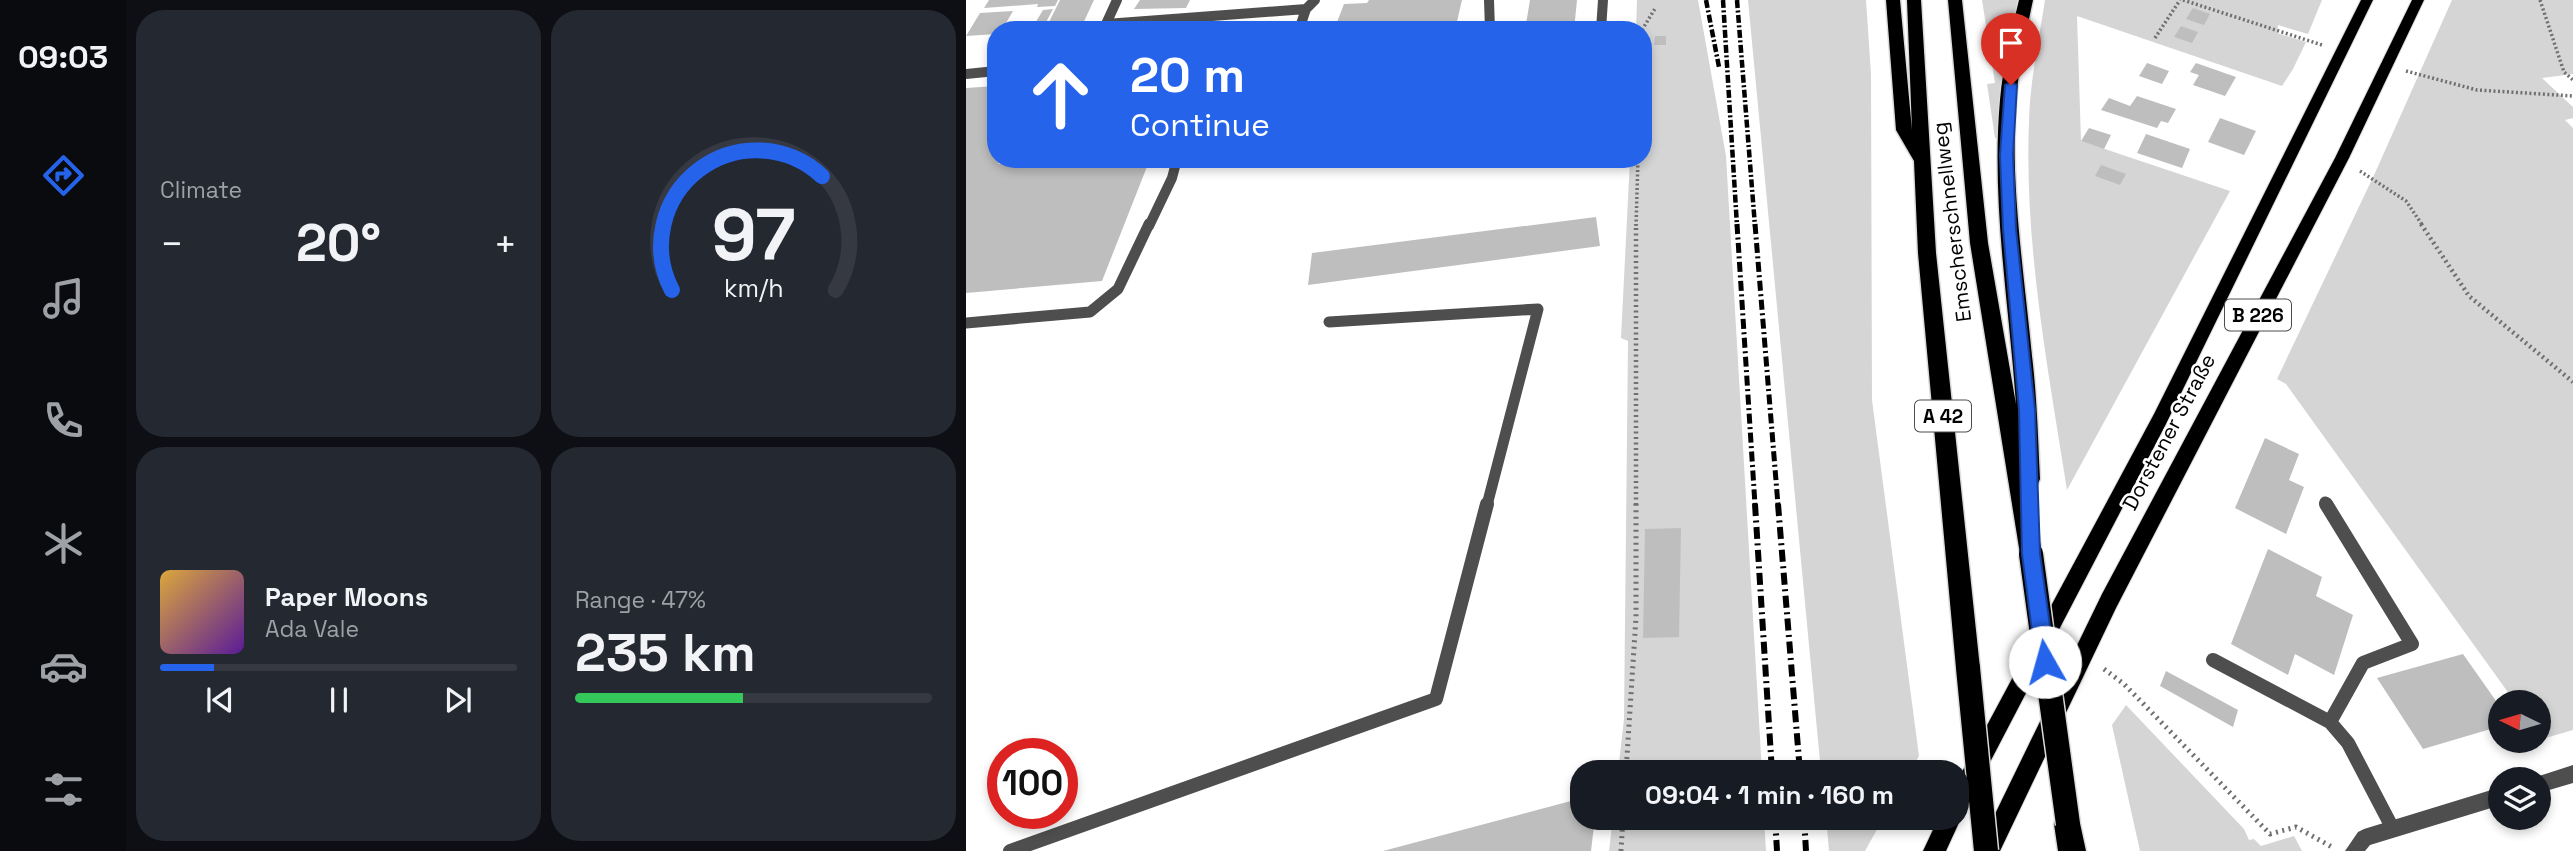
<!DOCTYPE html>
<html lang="en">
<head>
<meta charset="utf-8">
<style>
  :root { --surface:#171b24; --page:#242831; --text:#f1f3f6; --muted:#9ea1a6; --line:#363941; --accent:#2563eb }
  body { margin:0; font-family:"Space Grotesk",sans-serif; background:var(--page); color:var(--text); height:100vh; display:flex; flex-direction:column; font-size:26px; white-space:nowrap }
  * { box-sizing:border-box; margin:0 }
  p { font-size:23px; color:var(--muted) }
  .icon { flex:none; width:38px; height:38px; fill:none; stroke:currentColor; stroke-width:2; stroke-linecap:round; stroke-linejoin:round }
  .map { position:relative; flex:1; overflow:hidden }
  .details { display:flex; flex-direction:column; gap:10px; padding:10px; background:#0d0f14; width:840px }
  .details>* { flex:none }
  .top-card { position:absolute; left:21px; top:21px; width:665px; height:147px; border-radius:28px; box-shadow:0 4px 10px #0003; background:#2563eb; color:#fff; overflow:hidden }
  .needle { width:46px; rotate:275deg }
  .fabs { position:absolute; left:1522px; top:690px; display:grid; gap:14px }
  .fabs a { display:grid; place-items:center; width:63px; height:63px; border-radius:50%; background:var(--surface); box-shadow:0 4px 10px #0003; font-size:35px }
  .speed { position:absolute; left:21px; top:738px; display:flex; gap:14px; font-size:35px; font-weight:700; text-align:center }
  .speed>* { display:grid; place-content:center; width:91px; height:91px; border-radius:50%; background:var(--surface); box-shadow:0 4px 10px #0003; line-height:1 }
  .speed .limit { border:10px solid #d22; background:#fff; color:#111 }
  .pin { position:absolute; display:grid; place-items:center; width:60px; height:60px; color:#fff; margin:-72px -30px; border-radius:50% 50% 50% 0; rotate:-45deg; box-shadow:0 0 7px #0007 }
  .pin .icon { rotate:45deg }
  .me { position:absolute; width:77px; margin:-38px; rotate:353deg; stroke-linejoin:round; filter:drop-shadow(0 0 5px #0008) }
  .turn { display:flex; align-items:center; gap:24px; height:147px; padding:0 28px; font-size:32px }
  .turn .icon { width:91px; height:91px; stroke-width:2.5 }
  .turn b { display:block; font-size:49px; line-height:60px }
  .big { font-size:52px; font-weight:700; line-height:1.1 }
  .details .widget { flex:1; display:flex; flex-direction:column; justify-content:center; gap:10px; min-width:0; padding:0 24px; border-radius:28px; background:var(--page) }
  .details .dial { align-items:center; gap:0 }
  .dial svg { height:182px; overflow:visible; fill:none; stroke:var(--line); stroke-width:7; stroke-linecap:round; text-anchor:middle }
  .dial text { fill:var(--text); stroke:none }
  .song { display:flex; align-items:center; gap:21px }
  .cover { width:84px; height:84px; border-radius:10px; background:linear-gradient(135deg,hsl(40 70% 55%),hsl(270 70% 35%)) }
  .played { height:7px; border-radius:4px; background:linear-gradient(90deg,var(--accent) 15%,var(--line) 15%) }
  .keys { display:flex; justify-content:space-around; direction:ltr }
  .heat { display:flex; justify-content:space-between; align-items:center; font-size:38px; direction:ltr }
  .charge { height:10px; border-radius:5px; background:linear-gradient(90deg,#34c759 47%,var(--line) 0) }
  .details .tiles { flex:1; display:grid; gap:10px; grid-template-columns:repeat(2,1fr) }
  .trip { position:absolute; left:604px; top:760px; width:399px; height:70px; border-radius:28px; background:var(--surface); box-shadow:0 4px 10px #0003; font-weight:700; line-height:70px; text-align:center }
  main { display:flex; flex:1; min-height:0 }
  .tab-bar { display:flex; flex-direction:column; width:126px; justify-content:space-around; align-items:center; background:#090b0e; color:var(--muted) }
  .tab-bar .icon { width:49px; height:49px }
  .tab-bar .selected { color:var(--accent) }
  .tab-bar b { font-size:32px; color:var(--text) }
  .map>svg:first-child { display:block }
  .green { fill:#d5d5d5 }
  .building { fill:#bebebe }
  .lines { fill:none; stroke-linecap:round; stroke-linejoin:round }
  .primary-casing { stroke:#dbdbdb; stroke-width:2 }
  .highway-casing { stroke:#dbdbdb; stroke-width:3 }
  .path-far2 { stroke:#707070; stroke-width:3.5; stroke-dasharray:2 2.5; stroke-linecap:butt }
  .path-far1 { stroke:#707070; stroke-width:4.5; stroke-dasharray:2 3.5; stroke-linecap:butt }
  .path { stroke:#707070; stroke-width:5; stroke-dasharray:2 4.5; stroke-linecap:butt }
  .lane-far2 { stroke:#4e4e4e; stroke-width:10 }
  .lane-far1 { stroke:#4e4e4e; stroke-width:11 }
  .lane { stroke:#4e4e4e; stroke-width:14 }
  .street { fill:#4e4e4e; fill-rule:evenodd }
  .primary { fill:#000; fill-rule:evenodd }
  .highway { fill:#000; fill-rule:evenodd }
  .rail-far2 { stroke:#000; stroke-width:4.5; stroke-dasharray:8 2.5 2 2.5; stroke-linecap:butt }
  .rail-far1 { stroke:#000; stroke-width:5; stroke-dasharray:10 3.5 2 3.5; stroke-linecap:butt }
  .rail { stroke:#000; stroke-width:6; stroke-dasharray:12 4.5 2 4.5; stroke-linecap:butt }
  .highway-bridge-casing { stroke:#dbdbdb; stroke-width:27; stroke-linecap:butt }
  .highway-bridge { stroke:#000; stroke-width:24 }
  .route { fill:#2563eb; stroke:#184099; stroke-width:2 }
  .labels { text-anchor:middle; stroke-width:5; stroke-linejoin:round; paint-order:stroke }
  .shield { fill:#fff; stroke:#4c4c4c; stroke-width:2 }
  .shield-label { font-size:19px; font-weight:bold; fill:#000 }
  .street-label { font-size:21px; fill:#000; stroke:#fff }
</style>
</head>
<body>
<main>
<nav class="tab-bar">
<b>09:03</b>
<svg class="icon selected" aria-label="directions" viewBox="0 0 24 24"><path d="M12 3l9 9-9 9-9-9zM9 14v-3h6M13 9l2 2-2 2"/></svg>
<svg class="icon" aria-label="music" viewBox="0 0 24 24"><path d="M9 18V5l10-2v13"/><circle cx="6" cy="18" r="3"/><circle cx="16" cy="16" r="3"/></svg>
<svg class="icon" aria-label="phone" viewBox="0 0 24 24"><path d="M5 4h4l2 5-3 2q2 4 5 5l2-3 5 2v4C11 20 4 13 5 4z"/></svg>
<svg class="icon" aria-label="climate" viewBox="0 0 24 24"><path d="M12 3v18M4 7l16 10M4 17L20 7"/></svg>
<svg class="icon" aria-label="car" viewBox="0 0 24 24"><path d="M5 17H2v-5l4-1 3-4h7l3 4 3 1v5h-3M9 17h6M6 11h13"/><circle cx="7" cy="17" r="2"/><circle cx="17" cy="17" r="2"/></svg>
<svg class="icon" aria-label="filters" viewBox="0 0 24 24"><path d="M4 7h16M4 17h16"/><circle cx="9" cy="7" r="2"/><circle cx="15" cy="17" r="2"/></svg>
</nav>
<section class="details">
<div class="tiles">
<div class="widget"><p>Climate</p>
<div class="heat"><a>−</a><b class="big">20°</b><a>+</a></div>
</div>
<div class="widget dial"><svg viewBox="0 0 100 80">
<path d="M14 69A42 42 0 1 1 86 69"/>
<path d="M14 69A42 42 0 0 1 80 19" stroke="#2563eb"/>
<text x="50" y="56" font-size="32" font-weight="700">97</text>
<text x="50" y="72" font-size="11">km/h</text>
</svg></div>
<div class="widget">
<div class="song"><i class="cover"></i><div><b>Paper Moons</b><p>Ada Vale</p></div></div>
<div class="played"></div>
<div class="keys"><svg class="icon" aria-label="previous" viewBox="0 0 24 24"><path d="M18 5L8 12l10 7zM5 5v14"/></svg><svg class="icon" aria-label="pause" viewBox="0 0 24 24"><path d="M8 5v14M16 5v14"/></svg><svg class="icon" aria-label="next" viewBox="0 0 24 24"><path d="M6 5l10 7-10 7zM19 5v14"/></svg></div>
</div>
<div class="widget"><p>Range · 47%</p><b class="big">235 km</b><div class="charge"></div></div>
</div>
</section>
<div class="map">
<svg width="1607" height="851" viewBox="0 0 1607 851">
  <rect width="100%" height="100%" fill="#fff"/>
  <path class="green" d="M 671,0 L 732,0 L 760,156 L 796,772 L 652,772 L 658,719 L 662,341 L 655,338 L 664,159 L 677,159 L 677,30 L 670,30 Z
    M 782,0 L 900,0 L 905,74 L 906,400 L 953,756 L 944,772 L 855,772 Z
    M 1016,0 L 1052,0 L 1038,70 L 1032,138 L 1029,138 L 1021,84 L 1029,83 Z
    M 1079,0 L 1356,0 L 1342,34 L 1312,25 L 1311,33 L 1340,42 L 1327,69 L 1316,86 L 1111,16 L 1115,141 L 1264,191 L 1101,490 C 1082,369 1058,244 1063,121 C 1064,80 1073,40 1079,0 Z
    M 1486,0 L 1607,0 L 1607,74 L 1576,78 L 1607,107 L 1607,118 L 1599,120 L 1607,128 L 1607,730 L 1576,739 L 1573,735 L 1573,702 L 1549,702 L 1320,384 L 1311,379 L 1409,173 Z
    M 1160,705 L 1278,829 L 1283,840 L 1288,839 L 1295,846 L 1328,836 L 1336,851 L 1174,851 L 1146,725 Z
    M 647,817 L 798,817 L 800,851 L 643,851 Z
    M 860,817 L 918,817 L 899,851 L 863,851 Z"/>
  <path class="building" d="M 23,0 L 92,0 L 89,6 L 71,7 L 72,4 L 18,8 Z
    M 94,0 L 128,0 L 114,30 L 79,30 Z
    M 174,0 L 224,0 L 220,8 L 168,9 Z
    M 403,0 L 496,0 L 489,30 L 368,30 L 378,4 L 401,3 Z
    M 564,0 L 611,0 L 608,30 L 559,30 Z
    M 1227,8 L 1244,14 L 1238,25 L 1220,19 Z
    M 87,9 L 76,30 L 65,30 L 77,10 Z
    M 47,11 L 36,30 L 30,30 L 30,34 L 0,36 L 14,13 Z
    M 1215,26 L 1232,32 L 1226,43 L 1208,37 Z
    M 689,36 L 700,36 L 700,45 L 688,45 Z
    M 1181,63 L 1203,71 L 1196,84 L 1173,76 Z
    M 1230,63 L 1270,77 L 1259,96 L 1227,85 L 1233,75 L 1224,72 Z
    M 30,86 L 30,159 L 35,159 L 32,164 L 99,159 L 184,159 L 136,281 L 0,293 L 0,88 Z
    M 1171,96 L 1210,109 L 1202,123 L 1195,121 L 1191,128 L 1135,110 L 1143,98 L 1164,106 Z
    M 1254,118 L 1290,131 L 1278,155 L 1242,142 Z
    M 1123,128 L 1145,135 L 1138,149 L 1115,141 Z
    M 1180,134 L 1224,149 L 1216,168 L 1171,153 Z
    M 1135,165 L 1160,174 L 1154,185 L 1129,176 Z
    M 630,217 L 634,246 L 342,285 L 346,253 Z
    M 1299,438 L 1333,454 L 1323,480 L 1338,487 L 1320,534 L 1269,508 Z
    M 715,528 L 713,637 L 677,638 L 679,529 Z
    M 1302,549 L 1356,577 L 1350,596 L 1387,615 L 1368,675 L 1329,654 L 1322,675 L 1265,644 Z
    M 1497,654 L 1535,708 L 1535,726 L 1457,749 L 1411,678 Z
    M 1200,671 L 1272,710 L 1267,727 L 1194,686 Z
    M 616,798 L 616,817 L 629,817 L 625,851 L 417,851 Z"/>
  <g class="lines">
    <defs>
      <path id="primary" d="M 1395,0 L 1407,0 L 1200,424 L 996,816 L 980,851 L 957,851 L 973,817 L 990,817 L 990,783 L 1188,414 Z
        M 1446,0 L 1458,0 L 1383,158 L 1150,608 L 1034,851 L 1011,851 L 1136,594 L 1369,158 Z"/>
      <path id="highway" d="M 920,0 L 934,0 L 946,130 L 941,0 L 955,0 L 970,253 L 1014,668 L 1011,677 L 1002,680 L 993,677 L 990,668 L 952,253 L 948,161 L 930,130 Z
        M 982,0 L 996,0 L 1022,243 L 1050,404 C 1043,304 1025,201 1034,100 C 1037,66 1045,33 1053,0 L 1067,0 C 1060,33 1053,66 1050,100 C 1044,185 1058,272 1066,356 C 1071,397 1072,438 1074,479 L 1071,486 L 1065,488 L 1076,554 L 1073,561 L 1065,565 L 1057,561 L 1054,554 L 1004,243 Z
        M 1102,810 L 1112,814 L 1120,851 L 1092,851 L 1088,824 L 1092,814 Z"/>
    </defs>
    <use href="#primary" class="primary-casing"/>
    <use href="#highway" class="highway-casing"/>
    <path class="path-far2" d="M 1217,0 L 1356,45
      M 1574,0 L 1598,72 L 1607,80
      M 676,30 L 690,7
      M 1189,38 L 1214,0
      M 1440,71 L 1511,90 L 1607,96
      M 1394,171 L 1440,201 L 1457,226
      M 670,226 L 672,159"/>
    <path class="path-far1" d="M 1455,224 L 1503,296 L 1607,382
      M 670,505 L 670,224"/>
    <path class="path" d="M 1138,669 L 1158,684 L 1304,834 L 1330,827 L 1366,847
      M 660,772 L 670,617 L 670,504
      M 655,851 L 657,817"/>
    <path class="lane-far2" d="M 151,0 L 140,24 L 340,9
      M 523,0 L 524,30
      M 333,30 L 340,9 L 349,0
      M 635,30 L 637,0
      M 0,74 L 30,71
      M 307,159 L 310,159
      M 183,226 L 206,178 L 211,159"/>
    <path class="lane-far1" d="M 363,322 L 572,309 L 521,505
      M 0,323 L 124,312 L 152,289 L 183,224
      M 1359,502 L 1361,505"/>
    <path class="lane" d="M 1360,504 L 1446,644 L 1397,663 L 1364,722
      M 1247,660 L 1364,722 L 1382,743 L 1427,829
      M 44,851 L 470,699 L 521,504"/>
    <path class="street" d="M 1607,765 L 1607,783 L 1573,793 L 1573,779 L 1567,778 Z
      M 1535,787 L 1535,805 L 1404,845 L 1399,851 L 1379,851 L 1392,832 L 1398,829 Z"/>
    <use href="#primary" class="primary"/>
    <use href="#highway" class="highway"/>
    <path class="rail-far2" d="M 740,0 L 753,67
      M 757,0 L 771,226
      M 771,0 L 789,226"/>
    <path class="rail-far1" d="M 771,224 L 789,505
      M 789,224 L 812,505"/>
    <path class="rail" d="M 789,504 L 806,772
      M 812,504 L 834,772
      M 809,817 L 811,851
      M 838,817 L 840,851"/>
    <defs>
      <path id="highway-bridge" d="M 1065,554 L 1102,824
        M 1002,668 L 1020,851"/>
    </defs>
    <use href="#highway-bridge" class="highway-bridge-casing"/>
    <use href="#highway-bridge" class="highway-bridge"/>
  </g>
  <path class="route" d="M 1045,82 L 1051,85 L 1047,155 L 1050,229 L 1069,410 L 1074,554 L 1089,662 L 1086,669 L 1079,671 L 1073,669 L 1070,662 L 1056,554 L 1053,410 L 1037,229 L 1034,155 L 1039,85 Z"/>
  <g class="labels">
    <g class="shield">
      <rect x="1259" y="299.5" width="66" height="31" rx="5"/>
      <rect x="949" y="400.5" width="56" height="31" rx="5"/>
    </g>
    <g class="shield-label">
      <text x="1292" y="322">B 226</text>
      <text x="977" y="423">A 42</text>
    </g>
    <g class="street-label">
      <text transform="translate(986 222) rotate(-97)" y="7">Emscherschnellweg</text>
      <text transform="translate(1203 432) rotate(-62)" y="7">Dorstener Straße</text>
    </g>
  </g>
</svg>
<div class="fabs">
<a><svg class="needle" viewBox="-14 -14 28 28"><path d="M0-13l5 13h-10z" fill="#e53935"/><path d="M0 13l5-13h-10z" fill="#9ea1a6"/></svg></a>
<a><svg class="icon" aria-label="layers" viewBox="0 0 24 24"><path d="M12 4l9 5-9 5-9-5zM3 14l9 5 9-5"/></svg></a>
</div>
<div class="speed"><div class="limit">100</div></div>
<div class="pin" style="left:1045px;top:85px;background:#d93025"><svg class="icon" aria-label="arrive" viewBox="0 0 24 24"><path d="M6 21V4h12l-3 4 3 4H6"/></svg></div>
<svg class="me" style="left:1079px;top:662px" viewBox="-20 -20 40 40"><circle r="19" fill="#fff"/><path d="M0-13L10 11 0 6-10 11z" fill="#2563eb"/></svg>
<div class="trip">09:04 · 1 min · 160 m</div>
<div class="top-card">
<div class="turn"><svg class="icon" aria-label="ahead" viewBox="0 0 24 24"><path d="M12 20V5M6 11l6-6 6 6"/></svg><div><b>20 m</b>Continue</div></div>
</div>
</div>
</main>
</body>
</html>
